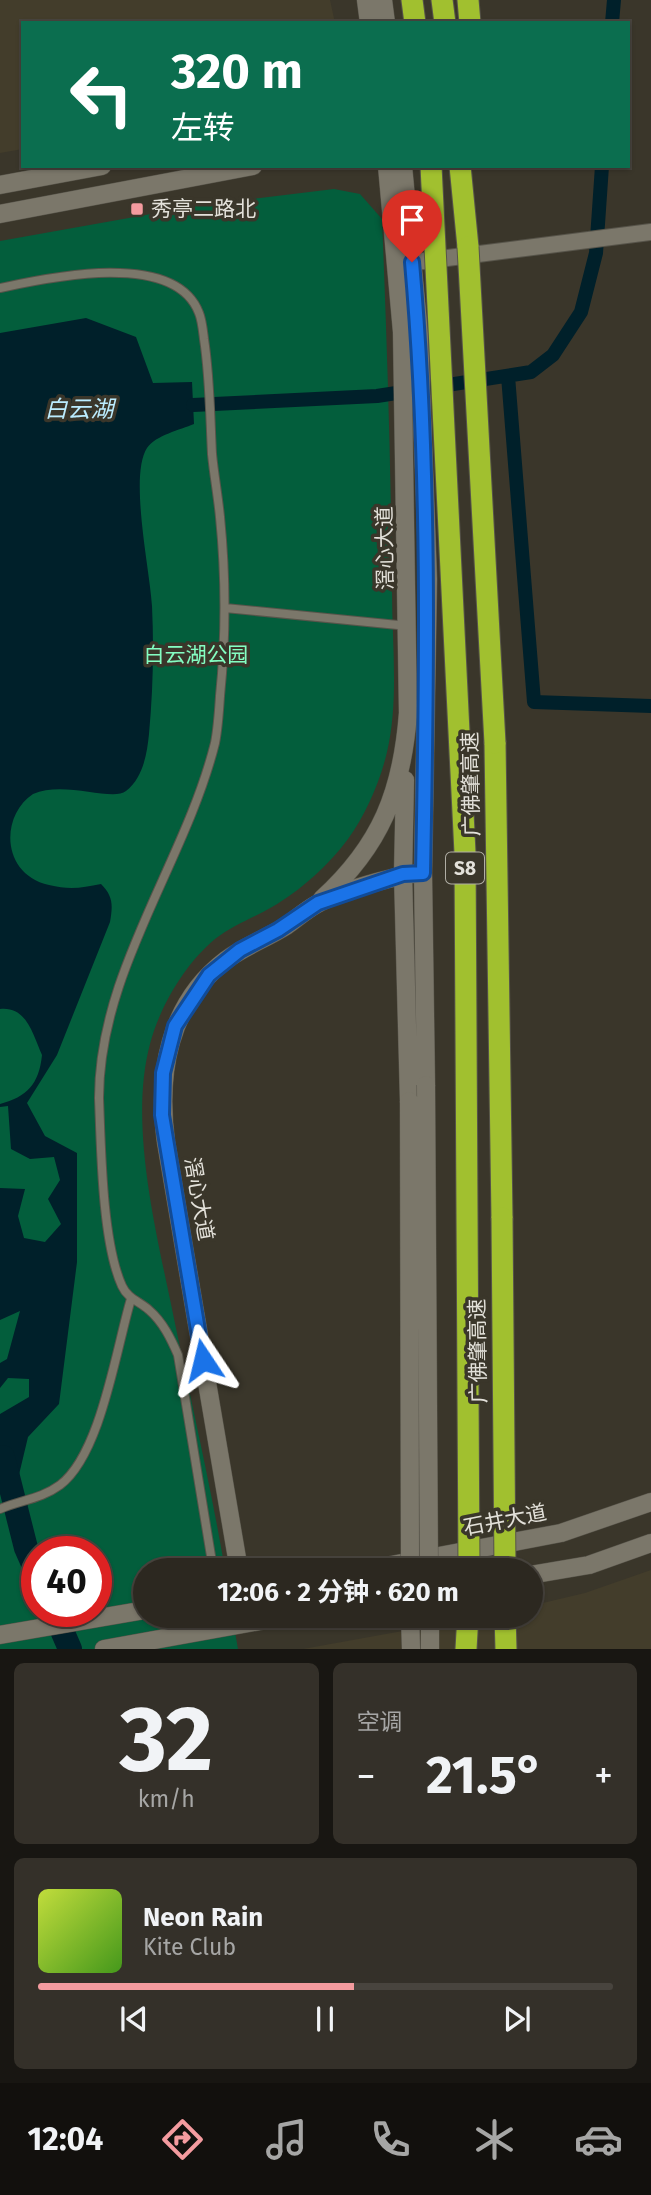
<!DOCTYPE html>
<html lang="zh">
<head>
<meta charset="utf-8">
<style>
  :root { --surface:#2c2820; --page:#343029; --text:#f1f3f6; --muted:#a6a6a5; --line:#48443e; --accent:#f49b9f }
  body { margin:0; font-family:"Fira Sans","Noto Sans SC",sans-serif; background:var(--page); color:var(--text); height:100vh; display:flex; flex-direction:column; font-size:26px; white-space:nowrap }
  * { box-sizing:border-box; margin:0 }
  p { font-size:23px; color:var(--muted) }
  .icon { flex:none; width:38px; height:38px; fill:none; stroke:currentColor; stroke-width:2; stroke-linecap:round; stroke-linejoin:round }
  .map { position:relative; height:1649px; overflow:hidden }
  .sheet { display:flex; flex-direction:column; gap:14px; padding:14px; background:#181612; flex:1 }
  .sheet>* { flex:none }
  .banner { position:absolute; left:21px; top:21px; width:609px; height:147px; border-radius:0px; box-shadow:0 2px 5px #0004,0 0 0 2px var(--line); background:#0b6e4f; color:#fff; overflow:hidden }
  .speed { position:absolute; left:21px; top:1536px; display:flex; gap:14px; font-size:35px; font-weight:700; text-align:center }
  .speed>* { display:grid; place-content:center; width:91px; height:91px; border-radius:50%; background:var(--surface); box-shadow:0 2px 5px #0004,0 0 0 2px var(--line); line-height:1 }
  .speed .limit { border:10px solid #d22; background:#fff; color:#111 }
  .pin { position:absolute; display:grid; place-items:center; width:60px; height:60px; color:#fff; margin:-72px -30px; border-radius:50% 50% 50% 0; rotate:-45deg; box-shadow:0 0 7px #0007 }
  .pin .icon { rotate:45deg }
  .me { position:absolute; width:77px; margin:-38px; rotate:350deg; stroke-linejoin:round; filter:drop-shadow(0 0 5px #0008) }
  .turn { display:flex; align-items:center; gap:24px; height:147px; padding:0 35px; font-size:32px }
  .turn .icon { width:91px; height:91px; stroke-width:2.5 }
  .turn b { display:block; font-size:49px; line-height:60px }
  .big { font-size:52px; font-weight:700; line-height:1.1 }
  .sheet .widget { flex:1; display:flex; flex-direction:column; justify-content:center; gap:10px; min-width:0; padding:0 24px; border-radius:10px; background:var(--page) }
  .sheet .dial { align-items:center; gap:0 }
  .dial b { font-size:91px; line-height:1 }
  .song { display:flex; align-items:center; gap:21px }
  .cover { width:84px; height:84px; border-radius:10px; background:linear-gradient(135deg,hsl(70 70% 55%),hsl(100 70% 35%)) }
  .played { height:7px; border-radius:4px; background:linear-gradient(90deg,var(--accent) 55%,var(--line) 55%) }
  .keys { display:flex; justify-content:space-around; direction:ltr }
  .heat { display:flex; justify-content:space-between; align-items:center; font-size:38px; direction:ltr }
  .sheet .tiles { flex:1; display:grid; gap:14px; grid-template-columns:1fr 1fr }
  .widget:last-child { grid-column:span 2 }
  .trip { position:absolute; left:133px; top:1558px; width:410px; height:70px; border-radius:35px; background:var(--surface); box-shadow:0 2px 5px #0004,0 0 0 2px var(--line); font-weight:700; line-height:70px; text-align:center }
  .tab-bar { display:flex; height:112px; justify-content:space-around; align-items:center; background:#12100d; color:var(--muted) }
  .tab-bar .icon { width:49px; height:49px }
  .tab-bar .on { color:var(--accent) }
  .tab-bar b { font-size:32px; color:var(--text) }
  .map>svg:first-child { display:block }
  .built { fill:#433d2b }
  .green { fill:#035e3c; fill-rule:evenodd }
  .water { fill:#00202a }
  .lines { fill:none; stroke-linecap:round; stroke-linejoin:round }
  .canal { stroke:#00202a; stroke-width:14 }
  .river { stroke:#00202a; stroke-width:24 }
  .service-casing { stroke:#57544a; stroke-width:10 }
  .minor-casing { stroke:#57544a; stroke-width:18 }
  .tertiary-casing { stroke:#57544a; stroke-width:19 }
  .secondary-casing { stroke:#57544a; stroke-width:19 }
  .motorway-casing { stroke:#57544a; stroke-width:23 }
  .service { stroke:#7b776a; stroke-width:8 }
  .minor { stroke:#7b776a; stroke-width:16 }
  .tertiary { stroke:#7b776a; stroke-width:18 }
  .secondary { stroke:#7b776a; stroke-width:18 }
  .motorway { stroke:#a1c02f; stroke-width:21 }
  .tertiary-bridge-casing { stroke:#57544a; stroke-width:19; stroke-linecap:butt }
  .motorway-bridge-casing { stroke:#57544a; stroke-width:23; stroke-linecap:butt }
  .tertiary-bridge { stroke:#7b776a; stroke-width:18 }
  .motorway-bridge { stroke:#a1c02f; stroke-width:21 }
  .route-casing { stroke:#114b97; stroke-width:18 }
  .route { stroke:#1a73e8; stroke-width:12 }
  .poi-dot { fill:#f49b9f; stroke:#3a362a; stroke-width:2.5 }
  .labels { text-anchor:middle; stroke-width:7; stroke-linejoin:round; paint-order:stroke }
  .shield { fill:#3a362a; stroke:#b0aea5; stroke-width:2 }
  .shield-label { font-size:19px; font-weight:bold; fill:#e3e1da }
  .poi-label { font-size:21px; fill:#e3e1da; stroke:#3a362a; text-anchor:start }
  .street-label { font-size:21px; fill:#e3e1da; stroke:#3a362a }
  .park-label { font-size:21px; fill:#84fec2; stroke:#3a362a }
  .water-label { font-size:23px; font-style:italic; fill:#bbecfe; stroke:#3a362a }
</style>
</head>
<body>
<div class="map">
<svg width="651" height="1649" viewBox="0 0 651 1649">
  <rect width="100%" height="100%" fill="#3a362a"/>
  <path class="built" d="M 0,0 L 330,0 L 335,23 L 23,23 L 23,149 L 0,153 Z
    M 651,1570 L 651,1649 L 303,1649 L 491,1615 L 530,1615 L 530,1606 L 585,1593 Z"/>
  <path class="green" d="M 334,189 L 360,194 L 382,219 C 387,343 391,467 392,592 C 392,644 399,701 387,752 C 380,782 366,814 348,839 C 329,865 300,891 272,907 C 253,918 233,925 215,939 C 185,964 160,1006 150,1044 C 129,1122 155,1227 171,1304 C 189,1393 210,1481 225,1570 L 145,1570 L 145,1615 L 232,1615 L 238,1649 L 0,1649 L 0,241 L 196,206 ZM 37,1552 L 96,1552 L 96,1612 L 37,1612 Z"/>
  <path class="water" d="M 86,318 L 136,337 L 153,383 L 192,382 L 194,424 C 180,430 156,435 147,448 C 129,476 150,570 152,606 C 154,648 153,692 149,734 C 147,754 143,778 126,791 C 112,802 64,780 33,794 C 0,816 1,874 49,885 C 69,890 82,888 101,884 C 113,896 113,905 110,922 L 57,1055 L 27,1103 L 45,1136 L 77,1153 L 77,1262 L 59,1404 L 28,1437 L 17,1483 L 0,1473 L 0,1414 L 29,1397 L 29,1379 L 8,1378 L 0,1388 L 0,1363 L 7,1359 L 20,1311 L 0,1320 L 0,1188 L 25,1189 L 18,1216 L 24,1238 L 45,1242 L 61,1224 L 48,1199 L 60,1180 L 54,1157 L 30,1159 L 11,1149 L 8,1106 L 0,1107 L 0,1104 C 27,1097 39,1084 42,1055 C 33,1035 27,1006 0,1009 L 0,333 Z"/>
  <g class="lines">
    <path class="canal" d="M 612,23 L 614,0
      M 508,376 L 534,702 L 651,706
      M 193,405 L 377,396 L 531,372 L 553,355 L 581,312 L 596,253 L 602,166"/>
    <path class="river" d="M 3,1457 L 26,1548 L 37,1573
      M 54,1612 L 70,1649"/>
    <defs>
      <path id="service" d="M 0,288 C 50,277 175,250 199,313 C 202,320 203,331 204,339 C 210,378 210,415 212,454 C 214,475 218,496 220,517 C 226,577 226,637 220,696 C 219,712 218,728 215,743 C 185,863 99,971 99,1098 C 101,1147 102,1242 122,1286 C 128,1299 139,1301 149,1310 C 163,1322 171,1339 178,1355 L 212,1562
        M 225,608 L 408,626
        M 0,1509 C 21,1500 41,1499 60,1485 C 101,1454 116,1349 131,1299"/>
      <path id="minor" d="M 400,264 L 651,232"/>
      <path id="tertiary" d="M 366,0 L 369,23
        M 383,0 L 386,23
        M 403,166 L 419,333 L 428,579 L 423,873 L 426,1085
        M 0,185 L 102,166
        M 0,214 L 253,166
        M 405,780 L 403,874 L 409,1101
        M 322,899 C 381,845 402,792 408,713 L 402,332 L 387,166
        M 239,1570 L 166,1142 C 157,1074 168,1004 226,960 C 245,946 267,938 286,926 C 296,919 306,910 317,904 C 338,892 398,874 423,873
        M 410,1615 L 411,1649
        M 430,1615 L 430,1649"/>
      <path id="secondary" d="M 365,1570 L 561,1533 L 651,1502
        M 530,1575 L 589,1565 L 651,1543
        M 0,1635 L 145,1610
        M 104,1649 L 293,1615"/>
      <path id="motorway" d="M 412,0 L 415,23
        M 442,0 L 445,23
        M 468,0 L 470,23
        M 460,166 L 468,247
        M 495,743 L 502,1218
        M 505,1615 L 506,1649
        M 466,1649 L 468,1615"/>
    </defs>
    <use href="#service" class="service-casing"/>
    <use href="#minor" class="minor-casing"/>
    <use href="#tertiary" class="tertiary-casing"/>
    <use href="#secondary" class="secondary-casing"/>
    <use href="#motorway" class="motorway-casing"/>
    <use href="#service" class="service"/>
    <use href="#minor" class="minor"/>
    <use href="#tertiary" class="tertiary"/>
    <use href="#secondary" class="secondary"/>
    <use href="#motorway" class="motorway"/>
    <defs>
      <path id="tertiary-bridge" d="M 426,1085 L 429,1570
        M 409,1101 L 410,1570"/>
      <path id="motorway-bridge" d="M 431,166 L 465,853 L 469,1570
        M 468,247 L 495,743
        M 502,1218 L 505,1570"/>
    </defs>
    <use href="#tertiary-bridge" class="tertiary-bridge-casing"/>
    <use href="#motorway-bridge" class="motorway-bridge-casing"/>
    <use href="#tertiary-bridge" class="tertiary-bridge"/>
    <use href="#motorway-bridge" class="motorway-bridge"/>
  </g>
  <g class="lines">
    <defs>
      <path id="route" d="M 203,1360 L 162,1115 L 163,1073 L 175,1026 L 209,975 L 240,950 L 278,930 L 318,903 L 403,874 L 423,873 C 427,669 430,466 412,262"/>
    </defs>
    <use href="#route" class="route-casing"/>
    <use href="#route" class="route"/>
  </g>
  <rect class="poi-dot" x="130" y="202" width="14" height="14" rx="3.5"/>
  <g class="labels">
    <rect class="shield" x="446" y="852.5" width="38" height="31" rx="5"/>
    <g class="shield-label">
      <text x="465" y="875">S8</text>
    </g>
    <g class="poi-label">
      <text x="151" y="216">秀亭二路北</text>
    </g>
    <g class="street-label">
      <text transform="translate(385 548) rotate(-91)" y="7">滘心大道</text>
      <text transform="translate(471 784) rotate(-91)" y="7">广佛肇高速</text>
      <text transform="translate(199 1199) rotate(80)" y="7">滘心大道</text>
      <text transform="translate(478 1351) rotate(-91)" y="7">广佛肇高速</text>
      <text transform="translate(505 1520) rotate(-11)" y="7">石井大道</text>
    </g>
    <g class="park-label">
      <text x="196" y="662">白云湖公园</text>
    </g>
    <g class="water-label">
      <text x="79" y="417">白云湖</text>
    </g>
  </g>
</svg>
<div class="speed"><div class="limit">40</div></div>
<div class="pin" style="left:412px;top:262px;background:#d93025"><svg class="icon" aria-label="arrive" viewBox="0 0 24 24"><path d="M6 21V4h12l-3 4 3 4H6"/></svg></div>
<svg class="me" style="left:203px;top:1360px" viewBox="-20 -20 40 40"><path d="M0-17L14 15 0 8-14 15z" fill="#1a73e8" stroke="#fff" stroke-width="4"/></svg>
<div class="trip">12:06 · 2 分钟 · 620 m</div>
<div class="banner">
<div class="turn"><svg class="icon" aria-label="left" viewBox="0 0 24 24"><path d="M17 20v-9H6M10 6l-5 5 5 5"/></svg><div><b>320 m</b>左转</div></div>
</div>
</div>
<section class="sheet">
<div class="tiles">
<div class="widget dial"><b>32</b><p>km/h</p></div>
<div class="widget"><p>空调</p>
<div class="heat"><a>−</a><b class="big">21.5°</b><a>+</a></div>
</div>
<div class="widget">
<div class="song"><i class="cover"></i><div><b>Neon Rain</b><p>Kite Club</p></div></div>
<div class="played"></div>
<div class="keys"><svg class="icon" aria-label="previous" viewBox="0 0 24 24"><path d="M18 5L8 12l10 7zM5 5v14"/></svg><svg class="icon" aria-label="pause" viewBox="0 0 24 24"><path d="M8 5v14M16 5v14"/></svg><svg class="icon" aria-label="next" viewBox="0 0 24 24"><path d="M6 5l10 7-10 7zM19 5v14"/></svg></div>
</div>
</div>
</section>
<nav class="tab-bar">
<b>12:04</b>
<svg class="icon on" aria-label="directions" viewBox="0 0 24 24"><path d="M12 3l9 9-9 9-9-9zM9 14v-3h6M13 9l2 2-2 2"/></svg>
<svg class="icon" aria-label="music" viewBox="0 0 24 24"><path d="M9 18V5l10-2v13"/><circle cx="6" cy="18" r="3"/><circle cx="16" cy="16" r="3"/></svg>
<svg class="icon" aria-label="phone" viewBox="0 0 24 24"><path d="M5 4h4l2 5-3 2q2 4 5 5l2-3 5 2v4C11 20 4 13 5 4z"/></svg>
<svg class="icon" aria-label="climate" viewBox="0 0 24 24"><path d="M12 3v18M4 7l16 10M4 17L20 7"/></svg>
<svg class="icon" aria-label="car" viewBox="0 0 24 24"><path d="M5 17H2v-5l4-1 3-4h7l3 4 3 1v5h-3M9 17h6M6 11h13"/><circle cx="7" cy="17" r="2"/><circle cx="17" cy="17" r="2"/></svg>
</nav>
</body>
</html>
